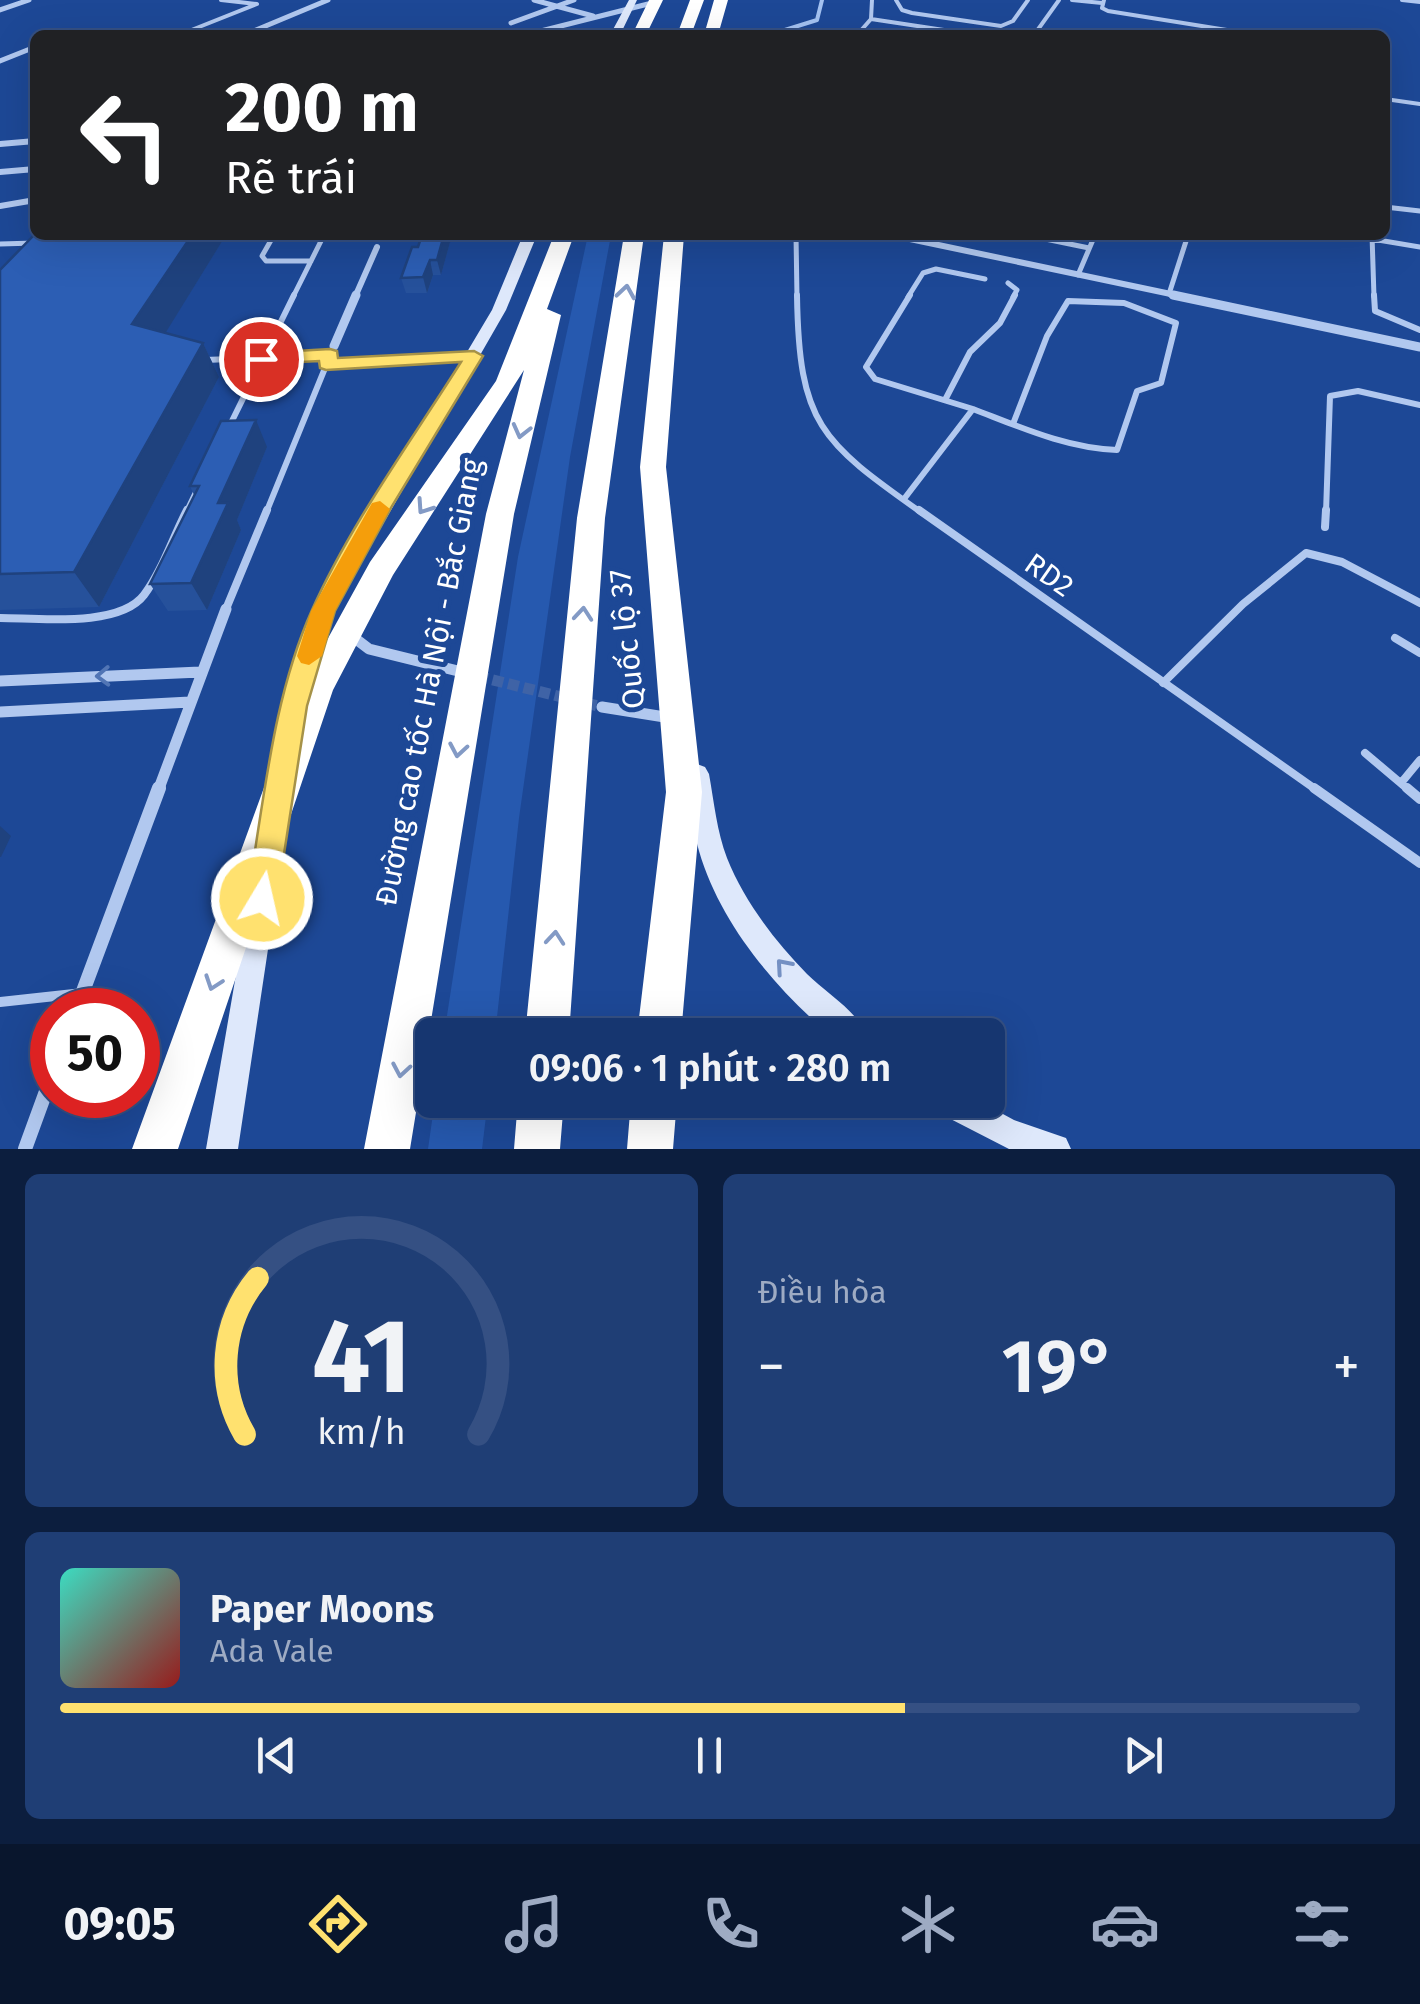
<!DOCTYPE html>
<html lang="vi">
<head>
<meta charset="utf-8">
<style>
  :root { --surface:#163670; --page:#1f3e75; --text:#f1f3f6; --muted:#9eabc3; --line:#355083; --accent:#ffe16f }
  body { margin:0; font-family:"Fira Sans",sans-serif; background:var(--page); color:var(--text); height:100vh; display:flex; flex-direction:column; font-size:38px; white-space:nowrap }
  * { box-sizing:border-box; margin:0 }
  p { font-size:32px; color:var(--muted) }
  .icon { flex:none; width:55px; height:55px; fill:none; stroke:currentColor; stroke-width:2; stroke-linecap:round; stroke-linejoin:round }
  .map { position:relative; height:1149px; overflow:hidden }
  .sheet { display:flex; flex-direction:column; gap:25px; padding:25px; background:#0c1e3e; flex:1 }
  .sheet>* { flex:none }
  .top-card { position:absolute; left:30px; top:30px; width:1360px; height:210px; border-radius:15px; box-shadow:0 10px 40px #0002,0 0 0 2px var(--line); background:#202124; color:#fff; overflow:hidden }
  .speed { position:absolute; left:30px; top:988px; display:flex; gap:20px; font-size:50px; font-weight:700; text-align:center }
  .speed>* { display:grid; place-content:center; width:130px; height:130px; border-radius:50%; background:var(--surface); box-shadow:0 10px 40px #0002,0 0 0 2px var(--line); line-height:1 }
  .speed .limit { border:15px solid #d22; background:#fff; color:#111 }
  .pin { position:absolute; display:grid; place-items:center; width:85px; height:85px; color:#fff; margin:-42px; border:5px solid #fff; border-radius:50%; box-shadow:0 2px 10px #0007 }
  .me { position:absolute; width:110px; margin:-55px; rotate:9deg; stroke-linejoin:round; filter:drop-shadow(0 0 8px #0008) }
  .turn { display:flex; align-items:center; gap:35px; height:210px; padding:0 30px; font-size:45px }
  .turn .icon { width:130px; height:130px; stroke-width:2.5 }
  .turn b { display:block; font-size:70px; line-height:85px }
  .big { font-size:75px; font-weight:600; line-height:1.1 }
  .sheet .card { flex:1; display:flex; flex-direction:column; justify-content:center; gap:15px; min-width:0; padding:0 35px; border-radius:15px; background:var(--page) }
  .sheet .dial { align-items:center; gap:0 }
  .dial svg { height:260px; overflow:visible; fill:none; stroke:var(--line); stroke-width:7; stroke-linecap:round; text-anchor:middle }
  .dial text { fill:var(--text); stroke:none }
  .song { display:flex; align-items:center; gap:30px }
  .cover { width:120px; height:120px; border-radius:15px; background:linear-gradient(135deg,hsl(170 70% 55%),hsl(0 70% 35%)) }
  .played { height:10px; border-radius:5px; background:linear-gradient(90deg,var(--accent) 65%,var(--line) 65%) }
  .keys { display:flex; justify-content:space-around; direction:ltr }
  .heat { display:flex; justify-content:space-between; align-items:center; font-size:55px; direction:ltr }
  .sheet .tiles { flex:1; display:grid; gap:25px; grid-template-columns:1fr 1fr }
  .card:last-child { grid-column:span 2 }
  .trip { position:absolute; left:415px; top:1018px; width:590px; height:100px; border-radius:15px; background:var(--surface); box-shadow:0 10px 40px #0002,0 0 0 2px var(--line); font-weight:600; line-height:100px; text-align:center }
  .dock { display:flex; height:160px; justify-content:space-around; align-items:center; background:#09162d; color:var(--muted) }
  .dock .icon { width:70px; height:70px }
  .dock .current { color:var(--accent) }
  .dock b { font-size:45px; color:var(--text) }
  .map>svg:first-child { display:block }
  .green { fill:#2659af }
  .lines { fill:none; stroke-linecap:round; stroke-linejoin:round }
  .stream { stroke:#a4c2f1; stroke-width:4 }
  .street-tunnel { stroke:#3f63a6; stroke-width:11; stroke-dasharray:11 5; stroke-linecap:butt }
  .lane-far4 { stroke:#b1c8ef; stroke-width:4 }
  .lane-far3 { stroke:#b1c8ef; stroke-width:5 }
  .lane-far2 { stroke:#b1c8ef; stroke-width:6 }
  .lane-far1 { stroke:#b1c8ef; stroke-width:8 }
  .lane { stroke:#b1c8ef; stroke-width:10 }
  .street-far4 { stroke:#b1c8ef; stroke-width:5 }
  .street-far3 { stroke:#b1c8ef; stroke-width:6 }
  .street-far2 { stroke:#b1c8ef; stroke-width:9 }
  .street-far1 { stroke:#b1c8ef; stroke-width:11 }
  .street { stroke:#b1c8ef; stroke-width:14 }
  .secondary { fill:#dee8fb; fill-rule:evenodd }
  .highway { fill:#fff; fill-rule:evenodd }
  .wall { fill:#26519b }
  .shaded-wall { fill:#1f427e }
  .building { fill:#2c5eb4; stroke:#1f427e; stroke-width:2.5 }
  .oneway { stroke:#839ac5 }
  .oneway2 { stroke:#5175b5 }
  .oneway3 { stroke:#7490c3 }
  .route { fill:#ffe16f; stroke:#a69248; stroke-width:2.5 }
  .slow { fill:#f59e0b }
  .labels { text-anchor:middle; stroke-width:10; stroke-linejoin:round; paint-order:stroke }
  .street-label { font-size:30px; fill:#fff; stroke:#1d4896 }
</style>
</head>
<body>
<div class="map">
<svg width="1420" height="1149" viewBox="0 0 1420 1149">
  <rect width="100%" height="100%" fill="#1d4896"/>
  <path class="green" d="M 588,235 L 611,235 L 570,457 L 519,818 L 495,1035 L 444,1035 L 518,557 Z
    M 435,1100 L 488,1100 L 482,1149 L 428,1149 Z"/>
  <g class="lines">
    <path class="stream" d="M 772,34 L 817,20 L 822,0"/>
    <path class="street-tunnel" d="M 477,676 L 602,707"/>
    <path class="lane-far4" d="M 896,0 L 902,10 L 912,13 L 1001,26 L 1013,21 L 1028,0
      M 1072,0 L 1102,3
      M 1104,0 L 1102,8 L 1108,11 L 1258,35
      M 1402,0 L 1420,2
      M 871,19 L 977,35
      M 189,31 L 257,4 L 221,0
      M 857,35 L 871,19 L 872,0
      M 1034,35 L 1059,0
      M 1385,99 L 1420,104"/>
    <path class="lane-far3" d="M 1385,207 L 1420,211
      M 274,235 L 262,256 L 266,261 L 311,261
      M 796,235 L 797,297
      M 1026,235 L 1089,248
      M 1372,235 L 1374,297
      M 1372,239 L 1420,247
      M 0,244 L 35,243
      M 1078,275 L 1095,235
      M 1008,283 L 1017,290 L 1013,297
      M 1169,294 L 1188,235
      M 293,297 L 324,235
      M 908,297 L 923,273 L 936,269 L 985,279"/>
    <path class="lane-far2" d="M 797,295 C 799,424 820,441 922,513
      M 1374,295 L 1375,311 L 1420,330
      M 205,360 L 331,355
      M 327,364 L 474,356
      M 945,400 L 970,352 L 1000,323 L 1015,295
      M 973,409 C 1020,427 1066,448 1117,450 L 1137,391 L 1161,383 L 1176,323 L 1124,303 L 1068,301 L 1047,336 L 1013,424
      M 229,427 L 294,295
      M 904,499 L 973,409 L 875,379 L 866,367 L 910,295
      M 186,513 L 198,488
      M 266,513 L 334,346
      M 1326,513 L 1330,396 L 1358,391 L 1420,405"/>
    <path class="lane-far1" d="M 919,510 L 1318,791
      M 1325,527 L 1326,510
      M 226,609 L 267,510
      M 0,618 C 37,618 119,628 144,595 C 162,571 173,537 187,510
      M 1395,638 L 1420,653
      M 1163,683 L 1243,604 L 1306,553 L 1342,562 L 1420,603
      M 1365,753 L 1410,791
      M 1401,783 L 1420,760"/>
    <path class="lane" d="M 1314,788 L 1420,863
      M 1407,788 L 1420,799
      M 0,1002 L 83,993"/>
    <path class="street-far4" d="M 534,0 L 593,16
      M 0,10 L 29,0
      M 511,23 L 574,0
      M 263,35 L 256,30 L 328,0
      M 525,35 L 648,4
      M 0,61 L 35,47"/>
    <path class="street-far3" d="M 0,144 L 35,141
      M 0,172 L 35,169
      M 0,206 L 35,200
      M 891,235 L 1185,297
      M 355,297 L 377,247"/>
    <path class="street-far2" d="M 1173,295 L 1420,347
      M 334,346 L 356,295"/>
    <path class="street-far1" d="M 348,633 L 369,649 L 458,671
      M 0,681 L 200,672
      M 602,707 L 671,718
      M 0,712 L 190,702
      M 158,791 L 226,609"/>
    <path class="street" d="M 76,1010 L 159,788
      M 25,1149 L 52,1075"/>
    <path class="secondary" d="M 629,0 L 637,0 L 620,35 L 610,35 Z
      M 523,235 L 537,235 L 506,310 L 333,611 L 297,741 L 289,744 L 281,741 L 277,734 L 313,611 L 492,310 Z
      M 697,764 L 705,767 L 709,774 C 714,802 717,832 727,858 C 744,901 775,941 807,974 C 825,992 857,1011 867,1035 L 830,1035 C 774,987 720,923 699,851 C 692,826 689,800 685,774 L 689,767 Z
      M 266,864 L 275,867 L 279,876 L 238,1149 L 206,1149 L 253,876 L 257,867 Z
      M 931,1100 L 977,1100 L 1014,1120 L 1066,1138 L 1071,1149 L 1009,1149 L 935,1111 Z"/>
    <path class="highway" d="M 649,0 L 663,0 L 646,35 L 632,35 Z
      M 690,0 L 704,0 L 691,35 L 677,35 Z
      M 714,0 L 728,0 L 718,35 L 704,35 Z
      M 554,235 L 574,235 L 547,309 L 561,315 L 514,514 L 410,1149 L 364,1149 L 486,514 L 524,370 L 393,575 L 333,690 L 178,1149 L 132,1149 L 300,689 L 370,562 L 496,381 Z
      M 624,235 L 644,235 L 605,518 L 569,1035 L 525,1035 L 577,518 Z
      M 664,235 L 684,235 L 666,467 L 702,792 L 681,1035 L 637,1035 L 666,792 L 640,467 Z
      M 518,1100 L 564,1100 L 560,1149 L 514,1149 Z
      M 631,1100 L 677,1100 L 673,1149 L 627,1149 Z"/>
  </g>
  <path class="wall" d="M 35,235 L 226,235 L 165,333 L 203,343 L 219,377 L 99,607 L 0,610 L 0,270 Z
    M 422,235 L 452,235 L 441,275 L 433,275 L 427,293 L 406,293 L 401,278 L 418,247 Z
    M 267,447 L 237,520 L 241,530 L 207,610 L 168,611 L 150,584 L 194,495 L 190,486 Z"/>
  <path class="shaded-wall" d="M 192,235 L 226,235 L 150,358 L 132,324 Z
    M 444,235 L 452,235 L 441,275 L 437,260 Z
    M 430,260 L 433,275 L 427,293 L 423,277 Z
    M 203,343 L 219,377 L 99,607 L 74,572 Z
    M 256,420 L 267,447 L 237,520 L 241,530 L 207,610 L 191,583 L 218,503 Z
    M 0,826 L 11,836 L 1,857 L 0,857 Z"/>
  <path class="building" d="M 35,234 L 192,235 L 132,324 L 203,343 L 74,572 L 0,574 L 0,270 Z
    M 422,235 L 444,235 L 437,260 L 430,260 L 423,277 L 401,278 L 412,247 L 418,247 Z
    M 256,420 L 218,503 L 228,503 L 191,583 L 150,584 L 199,486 L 190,486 L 221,421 Z"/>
  <defs><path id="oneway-chevron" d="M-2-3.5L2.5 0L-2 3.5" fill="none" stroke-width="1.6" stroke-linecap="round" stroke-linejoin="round" transform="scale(2.5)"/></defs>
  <g class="oneway">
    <use href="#oneway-chevron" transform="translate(626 292) rotate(-81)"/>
    <use href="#oneway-chevron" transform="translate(521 431) rotate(104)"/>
    <use href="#oneway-chevron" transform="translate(424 507) rotate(124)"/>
    <use href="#oneway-chevron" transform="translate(583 614) rotate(-85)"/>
    <use href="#oneway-chevron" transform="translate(458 750) rotate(100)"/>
    <use href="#oneway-chevron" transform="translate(555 938) rotate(-85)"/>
    <use href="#oneway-chevron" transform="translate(213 983) rotate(109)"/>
    <use href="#oneway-chevron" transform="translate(401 1070) rotate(100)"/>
  </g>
  <use class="oneway2" href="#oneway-chevron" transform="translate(103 676) rotate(178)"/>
  <use class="oneway3" href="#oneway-chevron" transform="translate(783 966) rotate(-131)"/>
  <path class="route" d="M 330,349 L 337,351 L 338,358 L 474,351 L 483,356 L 392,506 L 335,611 L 307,706 L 277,899 L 273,909 L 262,913 L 252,909 L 247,899 C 264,804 272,699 312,610 C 351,523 410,443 461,362 L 326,370 L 320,368 L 319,361 L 261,364 L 252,359 L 261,353 Z"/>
  <path class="slow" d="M 380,501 L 390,509 L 335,611 L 322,656 L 309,665 L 301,663 L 297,656 L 311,611 L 372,503 Z"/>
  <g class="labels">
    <g class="street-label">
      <text transform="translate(1049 575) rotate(35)" y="10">RD2</text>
      <text transform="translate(627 639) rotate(-96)" y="10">Quốc lộ 37</text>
      <text transform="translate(429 682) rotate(-79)" y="10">Đường cao tốc Hà Nội - Bắc Giang</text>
    </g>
  </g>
</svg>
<div class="speed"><div class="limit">50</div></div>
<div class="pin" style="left:261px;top:359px;background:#d93025"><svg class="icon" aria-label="arrive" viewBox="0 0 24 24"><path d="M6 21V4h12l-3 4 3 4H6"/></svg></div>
<svg class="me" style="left:262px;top:899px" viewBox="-20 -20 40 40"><circle r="17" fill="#ffe16f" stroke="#fff" stroke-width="3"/><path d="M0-11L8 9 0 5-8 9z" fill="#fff"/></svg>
<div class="trip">09:06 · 1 phút · 280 m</div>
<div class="top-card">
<div class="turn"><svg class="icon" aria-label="left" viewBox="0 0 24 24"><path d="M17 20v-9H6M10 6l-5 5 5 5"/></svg><div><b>200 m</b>Rẽ trái</div></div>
</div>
</div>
<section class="sheet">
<div class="tiles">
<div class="card dial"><svg viewBox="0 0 100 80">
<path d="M14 69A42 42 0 1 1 86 69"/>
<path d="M14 69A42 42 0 0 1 18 21" stroke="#ffe16f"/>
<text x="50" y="56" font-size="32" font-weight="700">41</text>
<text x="50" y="72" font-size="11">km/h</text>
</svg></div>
<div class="card"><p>Điều hòa</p>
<div class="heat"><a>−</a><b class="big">19°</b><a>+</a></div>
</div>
<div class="card">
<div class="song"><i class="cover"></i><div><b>Paper Moons</b><p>Ada Vale</p></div></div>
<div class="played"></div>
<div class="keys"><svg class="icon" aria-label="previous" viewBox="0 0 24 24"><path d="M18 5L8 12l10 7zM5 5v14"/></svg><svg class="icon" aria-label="pause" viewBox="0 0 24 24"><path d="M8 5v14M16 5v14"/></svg><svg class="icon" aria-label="next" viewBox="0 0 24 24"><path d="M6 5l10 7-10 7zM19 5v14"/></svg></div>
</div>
</div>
</section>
<nav class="dock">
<b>09:05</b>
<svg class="icon current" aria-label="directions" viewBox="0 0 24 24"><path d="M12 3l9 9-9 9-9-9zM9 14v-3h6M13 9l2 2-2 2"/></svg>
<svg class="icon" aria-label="music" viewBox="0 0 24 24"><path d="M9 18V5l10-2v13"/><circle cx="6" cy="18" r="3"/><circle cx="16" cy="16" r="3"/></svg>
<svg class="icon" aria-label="phone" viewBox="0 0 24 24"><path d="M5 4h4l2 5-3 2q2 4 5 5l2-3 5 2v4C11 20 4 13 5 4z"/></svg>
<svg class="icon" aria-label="climate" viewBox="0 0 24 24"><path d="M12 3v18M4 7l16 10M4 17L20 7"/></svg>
<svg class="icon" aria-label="car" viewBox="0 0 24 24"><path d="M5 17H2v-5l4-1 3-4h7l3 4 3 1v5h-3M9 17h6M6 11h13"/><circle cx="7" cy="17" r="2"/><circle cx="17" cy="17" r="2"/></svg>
<svg class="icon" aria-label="filters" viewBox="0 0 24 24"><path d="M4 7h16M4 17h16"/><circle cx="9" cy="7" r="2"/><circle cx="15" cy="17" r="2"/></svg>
</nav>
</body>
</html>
